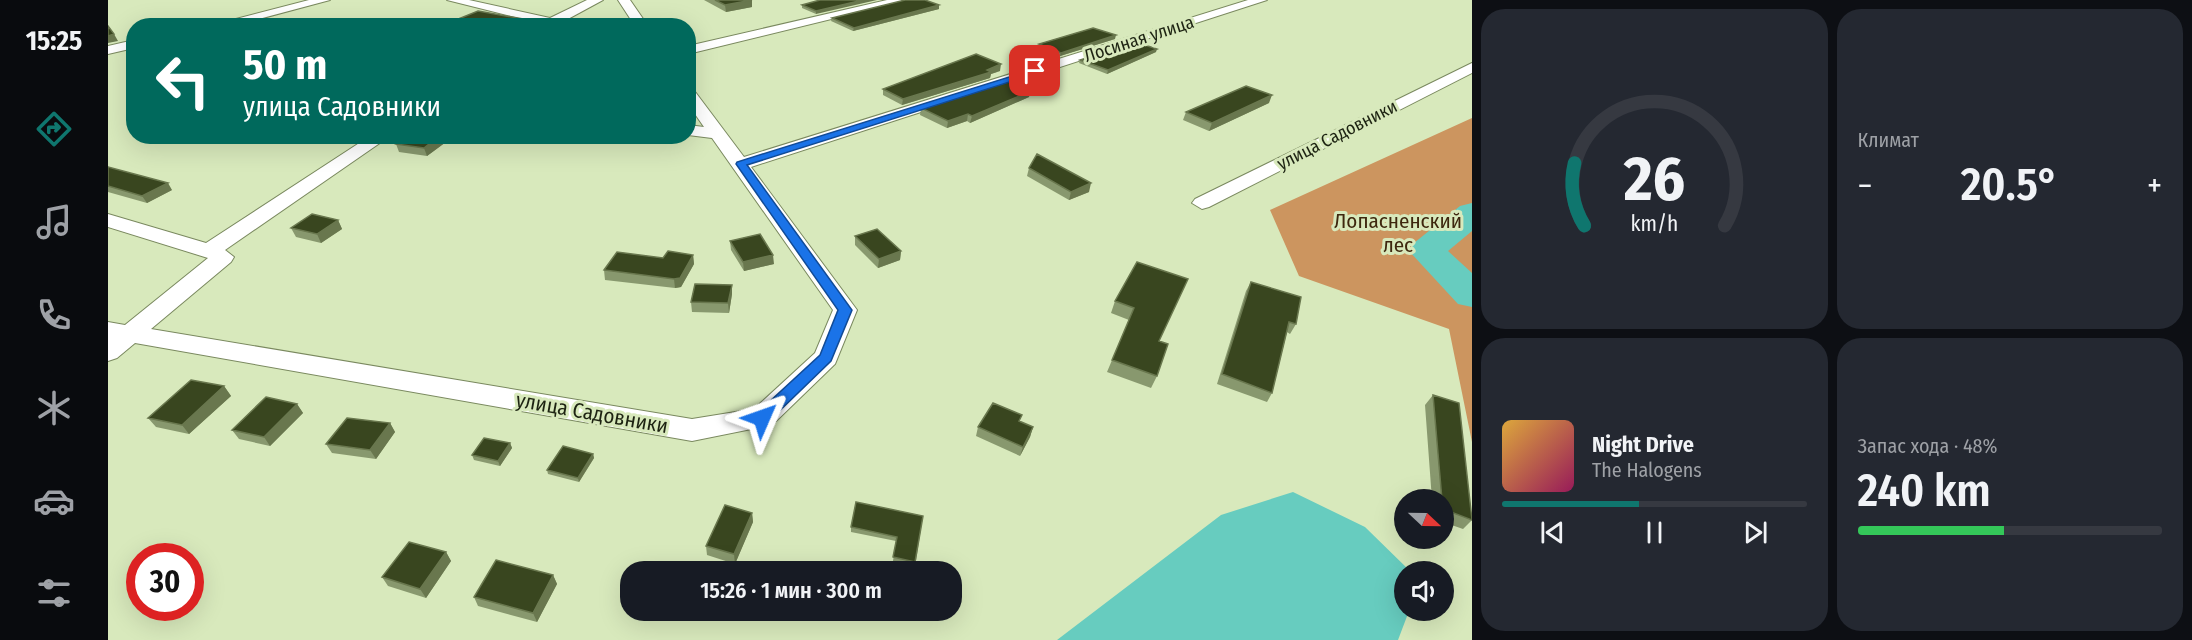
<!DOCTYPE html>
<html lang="ru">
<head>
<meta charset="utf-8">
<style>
  :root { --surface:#171b24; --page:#242831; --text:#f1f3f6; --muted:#9ea1a6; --line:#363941; --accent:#0f766e }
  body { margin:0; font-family:"Fira Sans Condensed",sans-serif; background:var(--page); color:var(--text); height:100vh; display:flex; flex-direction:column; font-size:22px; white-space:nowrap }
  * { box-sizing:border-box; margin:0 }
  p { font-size:20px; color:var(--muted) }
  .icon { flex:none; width:33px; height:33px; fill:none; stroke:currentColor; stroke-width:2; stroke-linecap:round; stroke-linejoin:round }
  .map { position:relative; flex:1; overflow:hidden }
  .drawer { display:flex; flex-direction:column; gap:9px; padding:9px; background:#0d0f14; width:720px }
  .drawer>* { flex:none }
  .hud { position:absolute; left:18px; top:18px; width:570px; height:126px; border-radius:24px; box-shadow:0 6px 24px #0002; background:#00695c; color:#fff; overflow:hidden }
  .needle { width:39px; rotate:112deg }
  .tools { position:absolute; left:1286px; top:489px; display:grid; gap:12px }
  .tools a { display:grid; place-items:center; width:60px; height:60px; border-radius:50%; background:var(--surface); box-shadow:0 6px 24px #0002; font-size:30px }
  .speed { position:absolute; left:18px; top:543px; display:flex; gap:12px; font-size:30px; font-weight:700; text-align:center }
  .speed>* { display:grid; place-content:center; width:78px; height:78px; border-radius:50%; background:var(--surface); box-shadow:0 6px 24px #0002; line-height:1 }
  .speed .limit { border:9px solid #d22; background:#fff; color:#111 }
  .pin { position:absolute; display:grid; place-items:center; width:51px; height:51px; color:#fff; margin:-26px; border-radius:12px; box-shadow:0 3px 9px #0006 }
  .me { position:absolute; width:66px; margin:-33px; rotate:47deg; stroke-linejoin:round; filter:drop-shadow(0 0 4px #0008) }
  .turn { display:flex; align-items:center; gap:21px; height:126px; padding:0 18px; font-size:27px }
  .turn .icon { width:78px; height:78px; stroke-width:2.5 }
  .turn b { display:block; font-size:42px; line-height:51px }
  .big { font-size:45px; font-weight:600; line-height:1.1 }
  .drawer .tile { flex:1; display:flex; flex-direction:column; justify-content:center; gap:9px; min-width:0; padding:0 21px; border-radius:24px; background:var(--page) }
  .drawer .dial { align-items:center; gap:0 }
  .dial svg { height:156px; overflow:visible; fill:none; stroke:var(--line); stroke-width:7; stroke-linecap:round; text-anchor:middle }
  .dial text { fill:var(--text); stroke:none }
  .song { display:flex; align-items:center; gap:18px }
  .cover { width:72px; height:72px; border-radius:9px; background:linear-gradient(135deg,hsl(40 70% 55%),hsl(330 70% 35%)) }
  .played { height:6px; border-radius:3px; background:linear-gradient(90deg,var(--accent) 45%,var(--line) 45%) }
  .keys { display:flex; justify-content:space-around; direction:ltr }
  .heat { display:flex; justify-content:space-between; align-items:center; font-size:33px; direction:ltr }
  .charge { height:9px; border-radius:4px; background:linear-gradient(90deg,#34c759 48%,var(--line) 0) }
  .drawer .tiles { flex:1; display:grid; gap:9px; grid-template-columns:repeat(2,1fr) }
  .trip { position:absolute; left:512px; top:561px; width:342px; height:60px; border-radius:24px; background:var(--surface); box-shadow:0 6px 24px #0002; font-weight:600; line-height:60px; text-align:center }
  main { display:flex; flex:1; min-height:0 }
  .tab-bar { display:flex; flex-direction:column; width:108px; justify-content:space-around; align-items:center; background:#090b0e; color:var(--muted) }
  .tab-bar .icon { width:42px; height:42px }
  .tab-bar .current { color:var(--accent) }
  .tab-bar b { font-size:27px; color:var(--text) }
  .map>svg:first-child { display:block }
  .forest { fill:#cc955f }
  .water { fill:#67ccbf }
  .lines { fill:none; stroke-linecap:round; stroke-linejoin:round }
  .river { fill:#67ccbf; fill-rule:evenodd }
  .street-casing { stroke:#7a895f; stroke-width:2 }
  .street { fill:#fff; fill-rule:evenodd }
  .wall { fill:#88986e }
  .shaded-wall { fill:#69774e }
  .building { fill:#39461f; stroke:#69774e; stroke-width:1.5 }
  .route { fill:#1a73e8; stroke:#114b97; stroke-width:1.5 }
  .labels { text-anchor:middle; stroke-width:6; stroke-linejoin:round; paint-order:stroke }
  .far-street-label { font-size:18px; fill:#1d2312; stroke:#d8e9bc }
  .park-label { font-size:21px; fill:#3e270e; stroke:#d8e9bc }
  .street-label { font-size:21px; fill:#1d2312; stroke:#d8e9bc }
</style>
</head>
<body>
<main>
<nav class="tab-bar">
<b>15:25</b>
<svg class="icon current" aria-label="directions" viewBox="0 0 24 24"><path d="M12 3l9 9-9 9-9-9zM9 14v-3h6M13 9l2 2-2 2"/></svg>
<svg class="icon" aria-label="music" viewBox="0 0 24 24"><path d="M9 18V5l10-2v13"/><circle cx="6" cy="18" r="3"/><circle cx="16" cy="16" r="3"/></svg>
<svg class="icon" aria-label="phone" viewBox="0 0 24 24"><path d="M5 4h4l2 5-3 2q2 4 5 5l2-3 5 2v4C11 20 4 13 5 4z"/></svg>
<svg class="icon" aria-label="climate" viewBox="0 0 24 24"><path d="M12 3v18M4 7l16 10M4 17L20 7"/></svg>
<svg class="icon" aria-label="car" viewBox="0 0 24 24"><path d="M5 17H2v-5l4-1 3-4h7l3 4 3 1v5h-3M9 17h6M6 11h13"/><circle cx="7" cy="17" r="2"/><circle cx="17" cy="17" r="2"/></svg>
<svg class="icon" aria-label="filters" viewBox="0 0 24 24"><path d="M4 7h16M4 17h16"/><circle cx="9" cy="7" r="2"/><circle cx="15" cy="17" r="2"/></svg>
</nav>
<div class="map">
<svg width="1364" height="640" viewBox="0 0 1364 640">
  <rect width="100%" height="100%" fill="#d8e9bc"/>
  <path class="forest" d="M 1364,118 L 1364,442 L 1341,329 L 1191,276 L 1162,210 Z"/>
  <path class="water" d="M 1185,492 L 1257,527 L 1302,571 L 1296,572 L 1296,610 L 1301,611 L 1290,640 L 949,640 L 1113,515 Z"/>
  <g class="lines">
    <path class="river" d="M 1364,203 L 1364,231 L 1340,251 L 1364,273 L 1364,307 L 1350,304 L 1301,251 L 1306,243 L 1352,206 Z"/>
    <defs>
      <path id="street" d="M 201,0 L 222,0 L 125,26 L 101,26 Z
        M 339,0 L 361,0 L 442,18 L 479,0 L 495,0 L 447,26 L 430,26 L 431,23 Z
        M 510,0 L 522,0 L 540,26 L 527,26 Z
        M 779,0 L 801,0 L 580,54 L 580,46 Z
        M 1140,0 L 1159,0 L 643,167 L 749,310 L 727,364 L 664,425 L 584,441 L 27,343 L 9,358 L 0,361 L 0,322 L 17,325 L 100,258 L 0,227 L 0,214 L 98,243 L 262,136 L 282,136 L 117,250 L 126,257 L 123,262 L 43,329 L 584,419 L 646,409 L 707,353 L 725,310 L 604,138 L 580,135 L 580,125 L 596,127 L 580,104 L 580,87 L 585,89 L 636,157 Z
        M 26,40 L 26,48 L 0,54 L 0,46 Z
        M 1364,63 L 1364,73 L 1101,207 L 1094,209 L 1084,203 L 1087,199 Z"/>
    </defs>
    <use href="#street" class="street-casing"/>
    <use href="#street" class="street"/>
  </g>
  <path class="wall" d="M 596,0 L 644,0 L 644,7 L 618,12 Z
    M 712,0 L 708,14 L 694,8 L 694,5 Z
    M 831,5 L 831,9 L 745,31 L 723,21 L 724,18 Z
    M 1007,39 L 952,56 L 930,48 L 931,44 Z
    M 1048,52 L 999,74 L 971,63 L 972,60 Z
    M 892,71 L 883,74 L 882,78 L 794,105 L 775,95 L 775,89 Z
    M 921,97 L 862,123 L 859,121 L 839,128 L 812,115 L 813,108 Z
    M 1161,103 L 1101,131 L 1075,120 L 1078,112 Z
    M 455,136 L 489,136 L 485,141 L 455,137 Z
    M 338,142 L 319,156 L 291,152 L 288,144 Z
    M 0,167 L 64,190 L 39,203 L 0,192 Z
    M 921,168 L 981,192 L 961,200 L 919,176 Z
    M 230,220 L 234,229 L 213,243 L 188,237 L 183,228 Z
    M 747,236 L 793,251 L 792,260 L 770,268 L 747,245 Z
    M 622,241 L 666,264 L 636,271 L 623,250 Z
    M 585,255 L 586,264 L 573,287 L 567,288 L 497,280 L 496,270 L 555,258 Z
    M 1029,262 L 1052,341 L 1049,376 L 1043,388 L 999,372 L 1021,320 L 1003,313 L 1007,301 Z
    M 1143,282 L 1188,324 L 1182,334 L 1179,332 L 1164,393 L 1159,402 L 1109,384 L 1138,291 Z
    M 624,285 L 624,294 L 621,313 L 584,312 L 583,302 Z
    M 116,386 L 123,396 L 81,434 L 48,427 L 40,418 Z
    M 1325,395 L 1364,520 L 1355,529 L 1335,522 L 1335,500 L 1324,500 L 1317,405 Z
    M 189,404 L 195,413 L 162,446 L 131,439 L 124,430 Z
    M 912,422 L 925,427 L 922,437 L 912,456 L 868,436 L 870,427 Z
    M 282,423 L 287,432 L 268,459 L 224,453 L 218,444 Z
    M 402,443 L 404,448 L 392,466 L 366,460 L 364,455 Z
    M 485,454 L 486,458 L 471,482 L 440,474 L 439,470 Z
    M 644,513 L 645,522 L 627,564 L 599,555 L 598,546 Z
    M 815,516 L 807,567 L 785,561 L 788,541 L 743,532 L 743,527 Z
    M 338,552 L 343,561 L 318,598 L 280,586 L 274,577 Z
    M 445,575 L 449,584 L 429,622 L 370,606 L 366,597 Z"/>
  <path class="shaded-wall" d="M 644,0 L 644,7 L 618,12 L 617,5 Z
    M 755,0 L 769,0 L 708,14 L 708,11 Z
    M 831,5 L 831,9 L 745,31 L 746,28 Z
    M 426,21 L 427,26 L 418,26 Z
    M 6,34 L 10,41 L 0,43 L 0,36 Z
    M 1008,35 L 1007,39 L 952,56 L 953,53 Z
    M 1049,49 L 1048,52 L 999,74 L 1000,70 Z
    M 893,64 L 892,71 L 883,74 L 882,78 L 794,105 L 795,99 Z
    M 923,91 L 921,97 L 862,123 L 864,116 Z
    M 1164,95 L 1161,103 L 1101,131 L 1104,123 Z
    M 860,114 L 859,121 L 839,128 L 840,121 Z
    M 331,136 L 336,136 L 338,142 L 319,156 L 316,148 Z
    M 60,183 L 64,190 L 39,203 L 34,196 Z
    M 983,183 L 981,192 L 961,200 L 963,192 Z
    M 230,220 L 234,229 L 213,243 L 209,234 Z
    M 793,251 L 792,260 L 770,268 L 771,259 Z
    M 585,255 L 586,264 L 573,287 L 567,288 L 566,279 Z
    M 665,255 L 666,264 L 636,271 L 635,262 Z
    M 624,285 L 624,294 L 621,313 L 620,303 Z
    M 116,386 L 123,396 L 81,434 L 74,425 Z
    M 189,404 L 195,413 L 162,446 L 156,437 Z
    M 282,423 L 287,432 L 268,459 L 262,450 Z
    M 925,427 L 922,437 L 912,456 L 915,447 Z
    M 402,443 L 404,448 L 392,466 L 390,461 Z
    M 485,454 L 486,458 L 471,482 L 470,478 Z
    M 644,513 L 645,522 L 627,564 L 626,554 Z
    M 338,552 L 343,561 L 318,598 L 312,589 Z
    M 445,575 L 449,584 L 429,622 L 425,613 Z"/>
  <path class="building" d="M 607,0 L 644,0 L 617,5 Z
    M 712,0 L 755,0 L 708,11 L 694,5 Z
    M 797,0 L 817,0 L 831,5 L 746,28 L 724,18 Z
    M 370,11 L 426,21 L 418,26 L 333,26 Z
    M 0,26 L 6,34 L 0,36 Z
    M 985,28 L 1008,35 L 953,53 L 931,44 Z
    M 1028,42 L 1049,49 L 1000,70 L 972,60 Z
    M 868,54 L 893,64 L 879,70 L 883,72 L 795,99 L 775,89 Z
    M 901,80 L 923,91 L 864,116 L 860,114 L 840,121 L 813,108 Z
    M 1138,86 L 1164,95 L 1104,123 L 1078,112 Z
    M 298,136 L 331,136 L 316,148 L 288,144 Z
    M 929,154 L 983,183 L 963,192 L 921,168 Z
    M 0,167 L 60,183 L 34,196 L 0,186 Z
    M 204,214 L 230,220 L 209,234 L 183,228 Z
    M 769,229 L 793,251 L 771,259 L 747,236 Z
    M 652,234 L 665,255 L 635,262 L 622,241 Z
    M 560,251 L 585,255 L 572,278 L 566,279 L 496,270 L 509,252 L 555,258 Z
    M 1029,262 L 1080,279 L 1051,341 L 1060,344 L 1049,376 L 1004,360 L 1026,308 L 1007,301 Z
    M 1143,282 L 1193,297 L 1188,324 L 1181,322 L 1164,393 L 1114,374 Z
    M 587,284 L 624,285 L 620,303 L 583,302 Z
    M 83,380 L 116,386 L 74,425 L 40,418 Z
    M 1325,395 L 1351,403 L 1364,520 L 1335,509 L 1335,500 L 1334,500 Z
    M 158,397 L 189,404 L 156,437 L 124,430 Z
    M 885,403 L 914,415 L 911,421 L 925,427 L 915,447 L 870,427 Z
    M 239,418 L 282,423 L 262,450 L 218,444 Z
    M 376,438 L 402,443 L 390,461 L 364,455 Z
    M 455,446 L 485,454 L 470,478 L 439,470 Z
    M 748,502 L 815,516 L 807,562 L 785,557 L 789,537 L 743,527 Z
    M 617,505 L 644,513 L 626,554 L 598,546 Z
    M 301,542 L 338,552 L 312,589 L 274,577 Z
    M 388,560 L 445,575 L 425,613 L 366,597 Z"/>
  <path class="route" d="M 927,69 L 930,73 L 639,165 L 744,310 L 723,361 L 660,422 L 649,422 L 646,418 L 649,413 L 712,355 L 730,310 L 628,164 L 629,162 Z"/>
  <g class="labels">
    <g class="far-street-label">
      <text transform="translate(1031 39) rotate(-18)" y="6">Лосиная улица</text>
      <text transform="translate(1229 135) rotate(-27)" y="6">улица Садовники</text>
    </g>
    <g class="park-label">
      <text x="1290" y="228">Лопасненский<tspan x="1290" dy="24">лес</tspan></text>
    </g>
    <g class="street-label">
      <text transform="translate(484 413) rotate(10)" y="7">улица Садовники</text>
    </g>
  </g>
</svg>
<div class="tools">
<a><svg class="needle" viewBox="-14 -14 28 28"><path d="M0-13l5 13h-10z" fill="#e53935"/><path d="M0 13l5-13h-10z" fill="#9ea1a6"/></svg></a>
<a><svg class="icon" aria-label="sound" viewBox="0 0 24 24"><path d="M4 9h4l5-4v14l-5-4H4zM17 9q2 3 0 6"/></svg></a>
</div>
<div class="speed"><div class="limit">30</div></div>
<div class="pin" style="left:927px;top:71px;background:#d93025"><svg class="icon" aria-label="arrive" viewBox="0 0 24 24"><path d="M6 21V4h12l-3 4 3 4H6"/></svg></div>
<svg class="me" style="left:654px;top:418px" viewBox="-20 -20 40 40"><path d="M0-17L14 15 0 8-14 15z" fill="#1a73e8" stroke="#fff" stroke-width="4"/></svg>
<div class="trip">15:26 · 1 мин · 300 m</div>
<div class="hud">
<div class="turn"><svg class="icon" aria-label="left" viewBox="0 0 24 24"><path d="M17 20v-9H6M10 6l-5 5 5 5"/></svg><div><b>50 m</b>улица Садовники</div></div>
</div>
</div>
<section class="drawer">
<div class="tiles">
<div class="tile dial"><svg viewBox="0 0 100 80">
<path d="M14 69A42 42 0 1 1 86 69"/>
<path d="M14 69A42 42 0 0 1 9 37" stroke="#0f766e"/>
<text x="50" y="56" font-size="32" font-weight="700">26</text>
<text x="50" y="72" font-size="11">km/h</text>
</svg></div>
<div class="tile"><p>Климат</p>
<div class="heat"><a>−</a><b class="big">20.5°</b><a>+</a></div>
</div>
<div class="tile">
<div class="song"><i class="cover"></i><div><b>Night Drive</b><p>The Halogens</p></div></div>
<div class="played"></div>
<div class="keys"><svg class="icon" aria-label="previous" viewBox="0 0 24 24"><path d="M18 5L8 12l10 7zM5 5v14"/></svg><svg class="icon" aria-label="pause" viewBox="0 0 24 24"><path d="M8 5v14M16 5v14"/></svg><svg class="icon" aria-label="next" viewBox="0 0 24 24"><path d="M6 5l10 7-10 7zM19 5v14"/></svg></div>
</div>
<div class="tile"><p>Запас хода · 48%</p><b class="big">240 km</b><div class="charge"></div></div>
</div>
</section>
</main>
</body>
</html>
